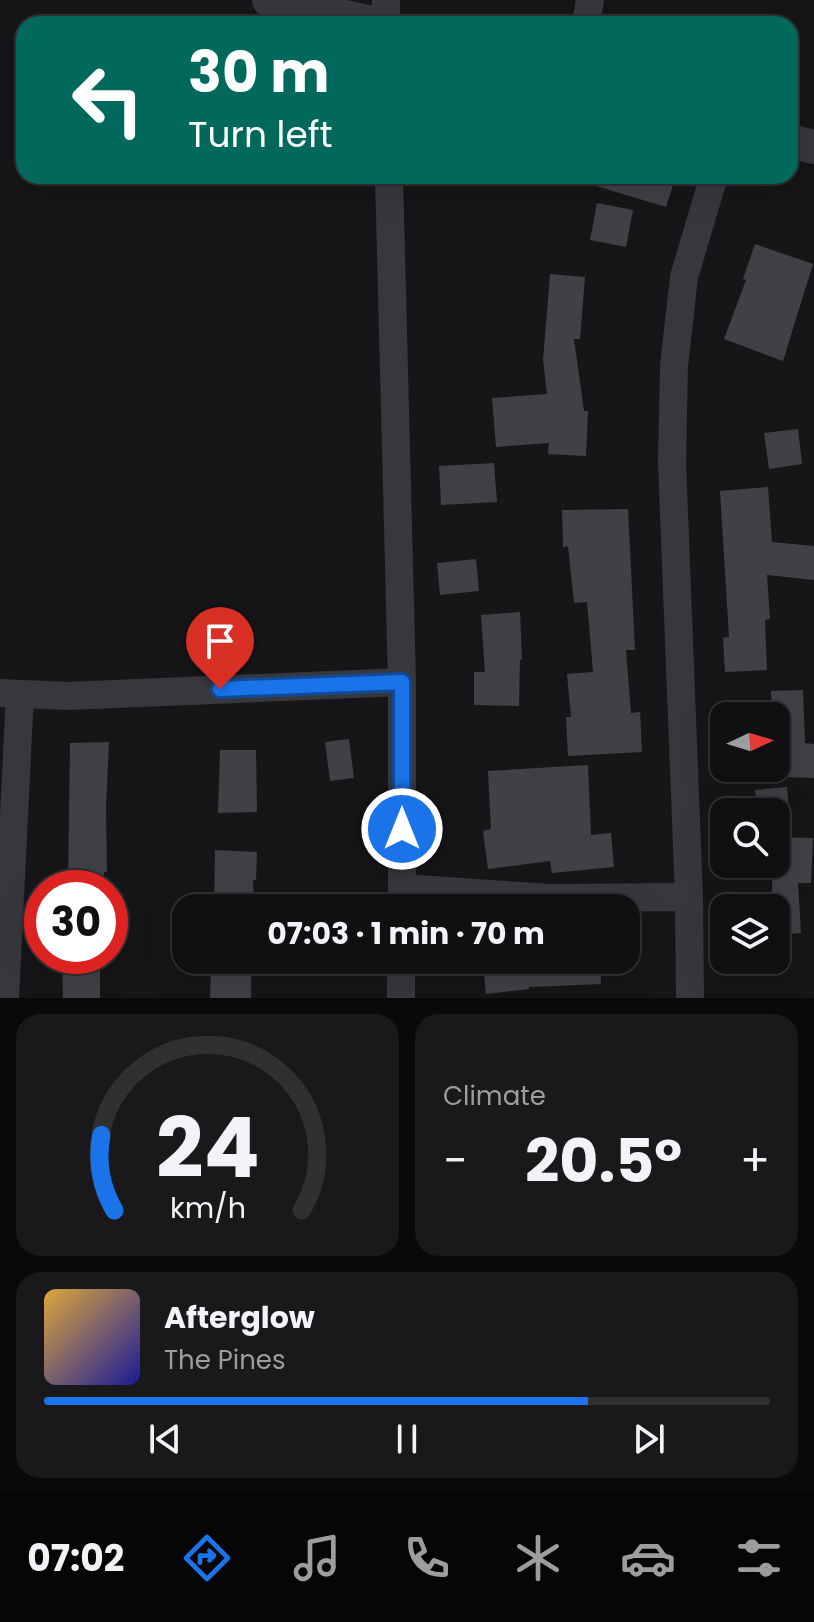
<!DOCTYPE html>
<html lang="en">
<head>
<meta charset="utf-8">
<style>
  :root { --surface:#101012; --page:#19191b; --text:#f1f3f6; --muted:#9c9d9f; --line:#303032; --accent:#1a73e8 }
  body { margin:0; font-family:Poppins,sans-serif; background:var(--page); color:var(--text); height:100vh; display:flex; flex-direction:column; font-size:30px; white-space:nowrap }
  * { box-sizing:border-box; margin:0 }
  p { font-size:26px; color:var(--muted) }
  .icon { flex:none; width:44px; height:44px; fill:none; stroke:currentColor; stroke-width:2; stroke-linecap:round; stroke-linejoin:round }
  .map { position:relative; height:998px; overflow:hidden }
  .sheet { display:flex; flex-direction:column; gap:16px; padding:16px; background:#09090a; flex:1 }
  .sheet>* { flex:none }
  .guide { position:absolute; left:16px; top:16px; width:782px; height:168px; border-radius:24px; box-shadow:0 8px 32px #0002,0 0 0 2px var(--line); background:#00695c; color:#fff; overflow:hidden }
  .needle { width:52px; rotate:86deg }
  .buttons { position:absolute; left:710px; top:702px; display:grid; gap:16px }
  .buttons a { display:grid; place-items:center; width:80px; height:80px; border-radius:16px; background:var(--surface); box-shadow:0 8px 32px #0002,0 0 0 2px var(--line); font-size:40px }
  .speed { position:absolute; left:24px; top:870px; display:flex; gap:16px; font-size:40px; font-weight:700; text-align:center }
  .speed>* { display:grid; place-content:center; width:104px; height:104px; border-radius:50%; background:var(--surface); box-shadow:0 8px 32px #0002,0 0 0 2px var(--line); line-height:1 }
  .speed .limit { border:12px solid #d22; background:#fff; color:#111 }
  .pin { position:absolute; display:grid; place-items:center; width:68px; height:68px; color:#fff; margin:-82px -34px; border-radius:50% 50% 50% 0; rotate:-45deg; box-shadow:0 0 8px #0007 }
  .pin .icon { rotate:45deg }
  .me { position:absolute; width:88px; margin:-44px; rotate:0deg; stroke-linejoin:round; filter:drop-shadow(0 0 6px #0008) }
  .turn { display:flex; align-items:center; gap:28px; height:168px; padding:0 40px; font-size:36px }
  .turn .icon { width:104px; height:104px; stroke-width:2.5 }
  .turn b { display:block; font-size:56px; line-height:68px }
  .big { font-size:60px; font-weight:700; line-height:1.1 }
  .sheet .tile { flex:1; display:flex; flex-direction:column; justify-content:center; gap:12px; min-width:0; padding:0 28px; border-radius:24px; background:var(--page) }
  .sheet .dial { align-items:center; gap:0 }
  .dial svg { height:208px; overflow:visible; fill:none; stroke:var(--line); stroke-width:7; stroke-linecap:round; text-anchor:middle }
  .dial text { fill:var(--text); stroke:none }
  .song { display:flex; align-items:center; gap:24px }
  .cover { width:96px; height:96px; border-radius:12px; background:linear-gradient(135deg,hsl(40 70% 55%),hsl(240 70% 35%)) }
  .played { height:8px; border-radius:4px; background:linear-gradient(90deg,var(--accent) 75%,var(--line) 75%) }
  .keys { display:flex; justify-content:space-around; direction:ltr }
  .heat { display:flex; justify-content:space-between; align-items:center; font-size:44px; direction:ltr }
  .sheet .tiles { flex:1; display:grid; gap:16px; grid-template-columns:1fr 1fr }
  .tile:last-child { grid-column:span 2 }
  .trip { position:absolute; left:172px; top:894px; width:468px; height:80px; border-radius:24px; background:var(--surface); box-shadow:0 8px 32px #0002,0 0 0 2px var(--line); font-weight:700; line-height:80px; text-align:center }
  .tabs { display:flex; height:128px; justify-content:space-around; align-items:center; background:#060607; color:var(--muted) }
  .tabs .icon { width:56px; height:56px }
  .tabs .active { color:var(--accent) }
  .tabs b { font-size:36px; color:var(--text) }
  .map>svg:first-child { display:block }
  .building { fill:#404145 }
  .lines { fill:none; stroke-linecap:round; stroke-linejoin:round }
  .minor { stroke:#37383d; stroke-width:28 }
  .tertiary { stroke:#37383d; stroke-width:34 }
  .route-casing { stroke:#114b97; stroke-width:20 }
  .route { stroke:#1a73e8; stroke-width:14 }
</style>
</head>
<body>
<div class="map">
<svg width="814" height="998" viewBox="0 0 814 998">
  <rect width="100%" height="100%" fill="#161618"/>
  <path class="building" d="M 584,176 L 676,176 L 666,207 L 583,182 Z
    M 597,203 L 633,210 L 626,247 L 590,240 Z
    M 755,244 L 813,264 L 783,361 L 724,339 L 746,280 L 743,279 Z
    M 550,274 L 585,277 L 580,339 L 574,339 L 584,411 L 588,411 L 586,456 L 548,454 L 549,443 L 496,447 L 492,398 L 547,394 L 543,360 Z
    M 798,429 L 802,464 L 769,469 L 764,433 Z
    M 494,463 L 497,502 L 441,505 L 439,466 Z
    M 768,487 L 772,542 L 814,546 L 814,580 L 767,575 L 770,619 L 765,620 L 767,670 L 725,672 L 723,638 L 729,637 L 720,491 Z
    M 628,509 L 635,650 L 626,650 L 631,713 L 640,712 L 642,752 L 568,756 L 566,717 L 571,717 L 567,674 L 593,672 L 587,602 L 574,603 L 568,546 L 563,547 L 562,510 Z
    M 476,559 L 479,591 L 440,595 L 437,563 Z
    M 520,612 L 522,659 L 520,660 L 519,706 L 474,705 L 474,672 L 485,672 L 481,615 Z
    M 803,690 L 805,743 L 814,744 L 814,778 L 783,777 L 785,730 L 776,731 L 776,716 L 772,716 L 771,691 Z
    M 349,739 L 354,778 L 330,781 L 325,742 Z
    M 109,742 L 106,806 L 107,872 L 104,872 L 104,888 L 68,888 L 70,743 Z
    M 220,750 L 256,750 L 257,812 L 218,813 Z
    M 588,765 L 591,835 L 611,833 L 614,867 L 552,873 L 550,861 L 488,869 L 483,831 L 491,829 L 488,771 Z
    M 787,787 L 789,812 L 757,812 L 755,790 Z
    M 776,837 L 813,838 L 811,883 L 798,883 L 801,933 L 776,935 L 776,908 L 771,908 L 773,864 L 776,864 Z
    M 215,850 L 257,852 L 256,880 L 253,880 L 254,908 L 214,908 Z
    M 62,956 L 100,956 L 100,998 L 63,998 Z
    M 211,960 L 251,960 L 251,998 L 210,998 Z
    M 502,960 L 600,960 L 601,984 L 529,987 L 529,989 L 486,994 L 483,962 Z"/>
  <g class="lines">
    <path class="minor" d="M 386,24 L 386,0
      M 586,24 L 590,0
      M 389,176 L 402,682 L 402,908
      M 0,693 L 68,696 L 402,682
      M 402,888 L 550,898 L 689,897
      M 5,998 L 20,694
      M 401,998 L 401,960
      M 690,998 L 689,897 L 672,462 L 674,366 L 684,277 L 714,176"/>
    <path class="tertiary" d="M 269,0 L 377,24
      M 790,141 L 814,147"/>
  </g>
  <g class="lines">
    <defs>
      <path id="route" d="M 220,689 L 402,682 L 402,829"/>
    </defs>
    <use href="#route" class="route-casing"/>
    <use href="#route" class="route"/>
  </g>
</svg>
<div class="buttons">
<a><svg class="needle" viewBox="-14 -14 28 28"><path d="M0-13l5 13h-10z" fill="#e53935"/><path d="M0 13l5-13h-10z" fill="#9c9d9f"/></svg></a>
<a><svg class="icon" aria-label="search" viewBox="0 0 24 24"><circle cx="10" cy="10" r="6"/><path d="M15 15l6 6"/></svg></a>
<a><svg class="icon" aria-label="layers" viewBox="0 0 24 24"><path d="M12 4l9 5-9 5-9-5zM3 14l9 5 9-5"/></svg></a>
</div>
<div class="speed"><div class="limit">30</div></div>
<div class="pin" style="left:220px;top:689px;background:#d93025"><svg class="icon" aria-label="arrive" viewBox="0 0 24 24"><path d="M6 21V4h12l-3 4 3 4H6"/></svg></div>
<svg class="me" style="left:402px;top:829px" viewBox="-20 -20 40 40"><circle r="17" fill="#1a73e8" stroke="#fff" stroke-width="3"/><path d="M0-11L8 9 0 5-8 9z" fill="#fff"/></svg>
<div class="trip">07:03 · 1 min · 70 m</div>
<div class="guide">
<div class="turn"><svg class="icon" aria-label="left" viewBox="0 0 24 24"><path d="M17 20v-9H6M10 6l-5 5 5 5"/></svg><div><b>30 m</b>Turn left</div></div>
</div>
</div>
<section class="sheet">
<div class="tiles">
<div class="tile dial"><svg viewBox="0 0 100 80">
<path d="M14 69A42 42 0 1 1 86 69"/>
<path d="M14 69A42 42 0 0 1 9 40" stroke="#1a73e8"/>
<text x="50" y="56" font-size="32" font-weight="700">24</text>
<text x="50" y="72" font-size="11">km/h</text>
</svg></div>
<div class="tile"><p>Climate</p>
<div class="heat"><a>−</a><b class="big">20.5°</b><a>+</a></div>
</div>
<div class="tile">
<div class="song"><i class="cover"></i><div><b>Afterglow</b><p>The Pines</p></div></div>
<div class="played"></div>
<div class="keys"><svg class="icon" aria-label="previous" viewBox="0 0 24 24"><path d="M18 5L8 12l10 7zM5 5v14"/></svg><svg class="icon" aria-label="pause" viewBox="0 0 24 24"><path d="M8 5v14M16 5v14"/></svg><svg class="icon" aria-label="next" viewBox="0 0 24 24"><path d="M6 5l10 7-10 7zM19 5v14"/></svg></div>
</div>
</div>
</section>
<nav class="tabs">
<b>07:02</b>
<svg class="icon active" aria-label="directions" viewBox="0 0 24 24"><path d="M12 3l9 9-9 9-9-9zM9 14v-3h6M13 9l2 2-2 2"/></svg>
<svg class="icon" aria-label="music" viewBox="0 0 24 24"><path d="M9 18V5l10-2v13"/><circle cx="6" cy="18" r="3"/><circle cx="16" cy="16" r="3"/></svg>
<svg class="icon" aria-label="phone" viewBox="0 0 24 24"><path d="M5 4h4l2 5-3 2q2 4 5 5l2-3 5 2v4C11 20 4 13 5 4z"/></svg>
<svg class="icon" aria-label="climate" viewBox="0 0 24 24"><path d="M12 3v18M4 7l16 10M4 17L20 7"/></svg>
<svg class="icon" aria-label="car" viewBox="0 0 24 24"><path d="M5 17H2v-5l4-1 3-4h7l3 4 3 1v5h-3M9 17h6M6 11h13"/><circle cx="7" cy="17" r="2"/><circle cx="17" cy="17" r="2"/></svg>
<svg class="icon" aria-label="filters" viewBox="0 0 24 24"><path d="M4 7h16M4 17h16"/><circle cx="9" cy="7" r="2"/><circle cx="15" cy="17" r="2"/></svg>
</nav>
</body>
</html>
